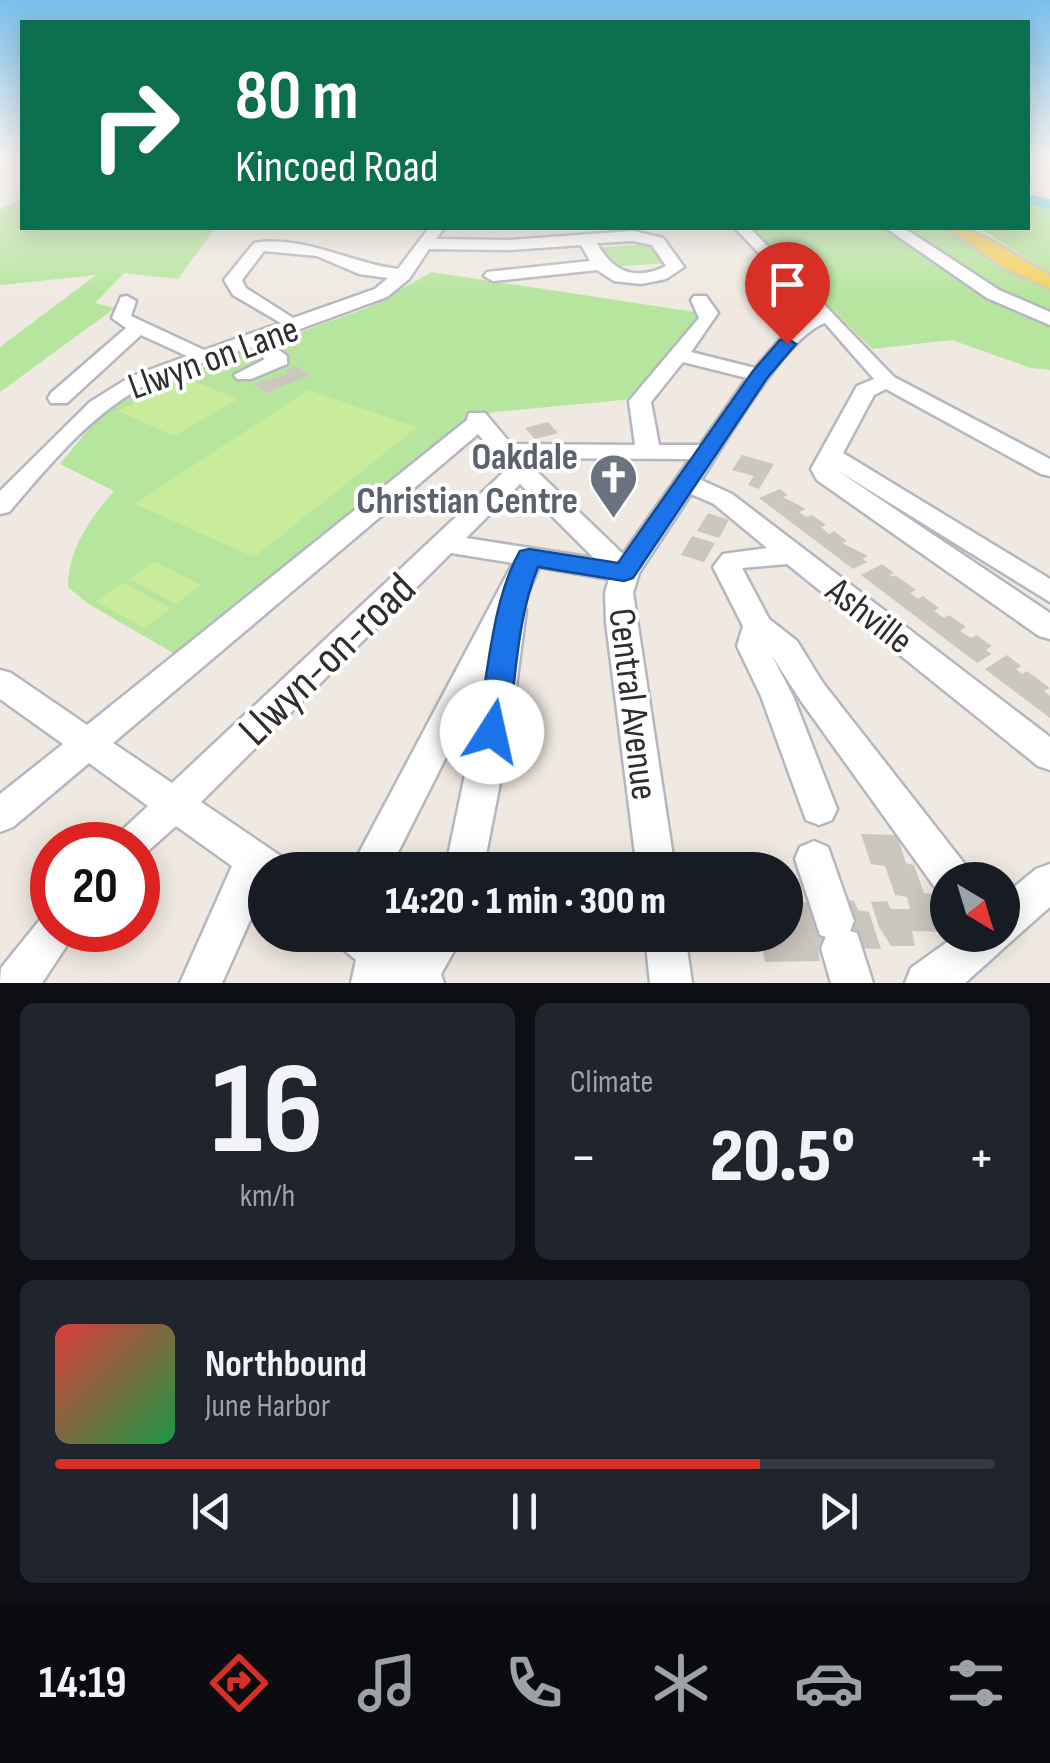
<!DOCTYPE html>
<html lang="en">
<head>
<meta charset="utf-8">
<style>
  :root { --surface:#171b24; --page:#20242c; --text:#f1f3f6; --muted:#9ea1a6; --line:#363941; --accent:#d93025 }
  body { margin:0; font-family:"Sofia Sans Condensed",sans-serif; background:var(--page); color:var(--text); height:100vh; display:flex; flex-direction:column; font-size:38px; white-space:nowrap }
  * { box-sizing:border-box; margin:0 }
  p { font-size:32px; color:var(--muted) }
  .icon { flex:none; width:55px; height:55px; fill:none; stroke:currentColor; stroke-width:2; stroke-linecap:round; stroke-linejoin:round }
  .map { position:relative; height:983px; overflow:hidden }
  .drawer { display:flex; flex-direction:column; gap:20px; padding:20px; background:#0d0f14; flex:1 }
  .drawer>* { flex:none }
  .top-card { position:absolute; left:20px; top:20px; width:1010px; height:210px; border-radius:0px; box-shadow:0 5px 25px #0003; background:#0b6e4f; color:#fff; overflow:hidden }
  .needle { width:65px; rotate:142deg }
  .tools { position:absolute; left:930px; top:862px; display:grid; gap:20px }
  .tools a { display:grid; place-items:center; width:90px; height:90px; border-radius:50%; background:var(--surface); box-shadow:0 5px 25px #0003; font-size:50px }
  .speed { position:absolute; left:30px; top:822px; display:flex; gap:20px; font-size:50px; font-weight:700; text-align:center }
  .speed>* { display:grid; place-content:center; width:130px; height:130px; border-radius:50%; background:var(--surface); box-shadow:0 5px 25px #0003; line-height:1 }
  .speed .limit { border:15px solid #d22; background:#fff; color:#111 }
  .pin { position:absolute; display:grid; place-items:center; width:85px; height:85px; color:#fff; margin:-102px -42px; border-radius:50% 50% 50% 0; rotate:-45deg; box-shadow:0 0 10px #0007 }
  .pin .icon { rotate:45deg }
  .me { position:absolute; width:110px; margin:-55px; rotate:10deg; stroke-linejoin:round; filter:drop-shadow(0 0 8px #0008) }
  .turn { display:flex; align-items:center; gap:35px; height:210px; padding:0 50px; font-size:45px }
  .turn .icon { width:130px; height:130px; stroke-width:2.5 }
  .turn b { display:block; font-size:70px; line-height:85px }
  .big { font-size:75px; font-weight:800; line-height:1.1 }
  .drawer .tile { flex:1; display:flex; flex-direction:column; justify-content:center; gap:15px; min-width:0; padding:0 35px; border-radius:15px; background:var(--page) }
  .drawer .dial { align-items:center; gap:0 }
  .dial b { font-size:130px; line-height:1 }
  .song { display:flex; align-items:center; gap:30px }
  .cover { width:120px; height:120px; border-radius:15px; background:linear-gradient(135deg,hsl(0 70% 55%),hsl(140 70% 35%)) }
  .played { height:10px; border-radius:5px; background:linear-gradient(90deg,var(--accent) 75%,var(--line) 75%) }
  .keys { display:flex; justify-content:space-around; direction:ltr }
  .heat { display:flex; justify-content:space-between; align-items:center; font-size:55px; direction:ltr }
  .drawer .tiles { flex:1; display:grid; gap:20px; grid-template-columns:1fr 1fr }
  .tile:last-child { grid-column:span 2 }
  .trip { position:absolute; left:248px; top:852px; width:555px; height:100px; border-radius:50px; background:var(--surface); box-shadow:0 5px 25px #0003; font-weight:800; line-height:100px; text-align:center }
  .tab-bar { display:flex; height:160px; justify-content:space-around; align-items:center; background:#090b0e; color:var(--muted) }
  .tab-bar .icon { width:70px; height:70px }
  .tab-bar .on { color:var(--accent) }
  .tab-bar b { font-size:45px; color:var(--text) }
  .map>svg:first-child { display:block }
  .green { fill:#b6e59e }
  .pitch { fill:#c9ec9a }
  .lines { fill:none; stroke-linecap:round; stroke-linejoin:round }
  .river { fill:#75cff0; fill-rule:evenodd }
  .building { fill:#cbc7bf }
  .minor-casing { stroke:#b4b7c1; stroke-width:5 }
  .major-casing { stroke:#c9c9c9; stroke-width:5 }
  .minor { fill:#fff; fill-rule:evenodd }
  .major { fill:#f2d163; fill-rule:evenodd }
  .route { fill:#1a73e8; stroke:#114b97; stroke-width:2.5 }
  .labels { text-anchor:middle; stroke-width:8; stroke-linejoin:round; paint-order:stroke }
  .street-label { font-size:38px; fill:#2e2e2e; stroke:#fff }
  .worship-label { font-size:38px; font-weight:bold; fill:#5b616d; stroke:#fff; text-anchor:end }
  .near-street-label { font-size:45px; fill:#2e2e2e; stroke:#fff }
</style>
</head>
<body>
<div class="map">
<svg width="1050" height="983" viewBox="0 0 1050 983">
  <rect width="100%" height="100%" fill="#efe9e1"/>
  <path class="green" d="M 22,199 L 22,228 L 215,228 L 178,279 L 124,273 L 95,303 L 115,308 L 0,392 L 0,347 L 96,275 L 0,285 L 0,209 Z
    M 1028,202 L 1050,206 L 1050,273 L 979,228 L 1028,228 Z
    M 751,228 L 946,228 L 997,263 L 1050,291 L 1050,370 L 1031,368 L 952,340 L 872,349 Z
    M 655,244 L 669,263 L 609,267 L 596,248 Z
    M 432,272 L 701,313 L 700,318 L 633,399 L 494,412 L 468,423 L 182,658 L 87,603 L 68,587 C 68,550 90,518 114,491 L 60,464 L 105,409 L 122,396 L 367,308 Z"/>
  <path class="pitch" d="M 183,377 L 238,399 L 174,436 L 118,411 Z
    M 308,390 L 417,427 L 254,557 L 135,504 Z
    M 154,561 L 201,585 L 176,604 L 129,579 Z
    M 123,583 L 171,608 L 144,628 L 96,601 Z"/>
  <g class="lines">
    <path class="river" d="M 1028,194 L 1050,199 L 1050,209 L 1028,204 Z"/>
  </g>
  <path class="building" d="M 296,366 L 310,375 L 266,393 L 253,384 L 288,374 L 284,371 Z
    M 548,422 L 558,433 L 535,439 L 525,428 Z
    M 742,455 L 774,464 L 759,489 L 748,485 L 754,476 L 732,470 Z
    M 780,489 L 788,495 L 783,497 L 806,509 L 799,512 L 806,517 L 812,515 L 826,525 L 821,527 L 829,534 L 834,531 L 847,541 L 842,543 L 868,556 L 863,559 L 867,562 L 853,569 L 759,498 Z
    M 708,513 L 729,520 L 719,538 L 697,531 Z
    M 692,536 L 715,543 L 704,562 L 681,555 Z
    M 882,564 L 894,573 L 889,575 L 898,577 L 916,590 L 910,593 L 918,599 L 923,596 L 939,608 L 934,611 L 944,618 L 949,615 L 966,627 L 960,631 L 971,638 L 976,635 L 992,646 L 986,650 L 992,654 L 977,663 L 861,575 Z
    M 1007,655 L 1021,666 L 1016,669 L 1022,674 L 1027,671 L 1050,688 L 1044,691 L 1050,696 L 1050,718 L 985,669 Z
    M 861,834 L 897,835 L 906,863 L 914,865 L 924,893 L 934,894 L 948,932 L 912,931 L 915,946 L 891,946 L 879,927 L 871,902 L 887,901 L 891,909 L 910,909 L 907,897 L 895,895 L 885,866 L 871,864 Z
    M 700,855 L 740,856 L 742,870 L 702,870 Z
    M 842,899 L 854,901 L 858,910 L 869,912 L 881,949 L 818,947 L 820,961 L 765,962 L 759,935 L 785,935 L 785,904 Z
    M 713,935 L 755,935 L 758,951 L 716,951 Z"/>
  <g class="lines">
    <defs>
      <path id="minor" d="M 429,228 L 444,228 L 436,239 L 510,240 L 633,231 L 663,238 L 684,267 L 666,279 L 641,284 L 614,281 L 597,270 L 493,281 L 484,276 L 487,272 L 590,261 L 581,245 L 510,250 L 429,249 L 409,279 L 387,297 L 267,341 L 287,356 L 287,364 L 251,379 L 237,379 L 234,375 L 265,359 L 250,347 C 214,360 173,369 140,388 C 87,418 48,467 9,512 L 0,514 L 0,491 L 90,402 L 130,377 L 187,356 L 141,335 L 67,403 L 51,403 L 48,398 L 51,393 L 126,328 L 112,318 L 121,297 L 127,296 L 136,301 L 131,316 L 204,350 L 281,323 L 233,295 L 224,280 L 254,243 C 305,235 349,263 398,269 ZM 633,241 L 652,245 L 666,266 C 636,281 613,273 597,243 ZM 264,251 L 317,256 L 359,274 L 388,278 L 375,289 L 293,318 L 246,288 L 242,280 Z
        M 735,228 L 750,228 L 894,377 L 1050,459 L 1050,476 L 1041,474 L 886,389 L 874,395 L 843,453 L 1050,579 L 1050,602 L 835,469 L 1050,613 L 1050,639 L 1039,636 L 817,480 L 811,469 L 857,386 L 874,379 L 825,323 C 786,336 725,443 701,480 L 732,494 L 1050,737 L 1050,770 L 1038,766 L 787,564 L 742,568 L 769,619 L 797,641 L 823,683 L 967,867 L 972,880 L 948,880 L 948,896 L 939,893 L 801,701 L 771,654 L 793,696 L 837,809 L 832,820 L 819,825 L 806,820 L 761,696 L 737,646 L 743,626 L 713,567 L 723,554 L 767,548 L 714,504 L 691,494 L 639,573 L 633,593 L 675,870 L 637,870 L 606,622 L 605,593 L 609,579 L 539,567 L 523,605 L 526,610 L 510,732 L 483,870 L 445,870 L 485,680 L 389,870 L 350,870 L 513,563 L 451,553 L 201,802 L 282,857 L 287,870 L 265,870 L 265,887 L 222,983 L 180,983 L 232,866 L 176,826 L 138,860 L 138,845 L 113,845 L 119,833 L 148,806 L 89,763 L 13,827 L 0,832 L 0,794 L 63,744 L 0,699 L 0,670 L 11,673 L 87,725 L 467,420 L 469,413 L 485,413 L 511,444 L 635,445 L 629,401 L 699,318 L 691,300 L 694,296 L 706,296 L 718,313 L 691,352 L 755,368 L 798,319 L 816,313 ZM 683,362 L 747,378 L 700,445 L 659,445 L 651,402 ZM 478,434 L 507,469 L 172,783 L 113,743 ZM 523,458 L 690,459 L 623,554 ZM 520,484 L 594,558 L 466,538 Z
        M 886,228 L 904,228 L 999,290 L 1050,312 L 1050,325 L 987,298 Z
        M 814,841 L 828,847 L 854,921 L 850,931 L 857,933 L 873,983 L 831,983 L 821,948 L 826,937 L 820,935 L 795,859 L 800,847 Z
        M 1050,864 L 1050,907 C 1020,933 994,957 965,983 L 905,983 L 911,968 L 957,935 L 1002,935 L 1002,897 L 1036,869 Z
        M 52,912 L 52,930 L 77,930 L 42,983 L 0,983 L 1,968 L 43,916 Z
        M 337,935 L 392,935 L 409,948 L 418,935 L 463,935 L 441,974 L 444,983 L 351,983 L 356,960 L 343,949 Z
        M 645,935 L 685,935 L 692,983 L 650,983 Z"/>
      <path id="major" d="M 948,228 C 980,226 1019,260 1050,275 L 1050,289 L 1002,267 Z"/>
    </defs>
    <use href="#minor" class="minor-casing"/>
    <use href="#major" class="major-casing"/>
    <use href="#minor" class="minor"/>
    <use href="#major" class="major"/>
  </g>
  <linearGradient id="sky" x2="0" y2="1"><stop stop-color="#7abfeb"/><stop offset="0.53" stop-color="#f8f5f2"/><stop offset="1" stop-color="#f8f5f2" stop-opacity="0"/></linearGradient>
  <rect width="1050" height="296" fill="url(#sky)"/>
  <path class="route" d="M 787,338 L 796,344 L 767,378 L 633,578 L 624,581 L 538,567 C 517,617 516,678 508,732 L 503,741 L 492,744 L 482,741 L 477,732 C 488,676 492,599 520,551 L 529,549 L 618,563 L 753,371 L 780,340 Z"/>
  <defs>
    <symbol id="church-pin" viewBox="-11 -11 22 30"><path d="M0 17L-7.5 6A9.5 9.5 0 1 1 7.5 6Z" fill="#6b7280" stroke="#fff"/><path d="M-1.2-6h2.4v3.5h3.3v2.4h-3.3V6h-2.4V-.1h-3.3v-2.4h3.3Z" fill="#fff"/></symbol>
  </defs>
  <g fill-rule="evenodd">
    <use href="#church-pin" x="586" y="450" width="55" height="75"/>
  </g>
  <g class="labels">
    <g class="street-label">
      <text transform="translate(213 357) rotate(-20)" y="13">Llwyn on Lane</text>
      <text transform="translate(870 615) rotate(38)" y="13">Ashville</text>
      <text transform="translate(634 704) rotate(83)" y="13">Central Avenue</text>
    </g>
    <g class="worship-label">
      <text x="578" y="469">Oakdale<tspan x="578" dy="44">Christian Centre</tspan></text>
    </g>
    <g class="near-street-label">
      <text transform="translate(326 658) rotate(-44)" y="16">Llwyn-on-road</text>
    </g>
  </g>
</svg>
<div class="tools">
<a><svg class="needle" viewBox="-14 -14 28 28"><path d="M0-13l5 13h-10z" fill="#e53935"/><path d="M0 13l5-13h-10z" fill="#9ea1a6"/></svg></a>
</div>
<div class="speed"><div class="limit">20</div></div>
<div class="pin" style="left:787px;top:344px;background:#d93025"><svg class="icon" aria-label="arrive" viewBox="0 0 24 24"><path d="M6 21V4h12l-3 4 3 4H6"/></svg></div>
<svg class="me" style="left:492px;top:732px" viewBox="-20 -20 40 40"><circle r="19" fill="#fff"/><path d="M0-13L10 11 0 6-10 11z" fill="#1a73e8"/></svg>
<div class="trip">14:20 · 1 min · 300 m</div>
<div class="top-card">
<div class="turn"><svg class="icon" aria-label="right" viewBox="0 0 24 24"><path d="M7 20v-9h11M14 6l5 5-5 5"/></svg><div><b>80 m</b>Kincoed Road</div></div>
</div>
</div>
<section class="drawer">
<div class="tiles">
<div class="tile dial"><b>16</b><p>km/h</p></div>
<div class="tile"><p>Climate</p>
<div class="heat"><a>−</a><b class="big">20.5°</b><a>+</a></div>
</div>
<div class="tile">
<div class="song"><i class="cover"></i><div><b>Northbound</b><p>June Harbor</p></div></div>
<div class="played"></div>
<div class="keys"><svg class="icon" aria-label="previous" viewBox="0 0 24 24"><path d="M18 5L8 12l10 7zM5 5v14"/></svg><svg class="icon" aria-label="pause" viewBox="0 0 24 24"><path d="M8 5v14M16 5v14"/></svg><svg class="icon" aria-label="next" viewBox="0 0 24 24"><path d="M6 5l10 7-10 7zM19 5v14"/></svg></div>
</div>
</div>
</section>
<nav class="tab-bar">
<b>14:19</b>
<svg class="icon on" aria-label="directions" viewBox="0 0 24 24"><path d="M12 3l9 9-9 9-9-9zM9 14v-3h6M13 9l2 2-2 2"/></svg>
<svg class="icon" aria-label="music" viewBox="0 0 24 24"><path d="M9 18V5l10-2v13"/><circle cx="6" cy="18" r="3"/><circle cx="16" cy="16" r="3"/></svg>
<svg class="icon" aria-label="phone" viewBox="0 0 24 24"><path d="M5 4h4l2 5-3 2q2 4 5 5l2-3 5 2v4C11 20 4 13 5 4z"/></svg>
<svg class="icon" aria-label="climate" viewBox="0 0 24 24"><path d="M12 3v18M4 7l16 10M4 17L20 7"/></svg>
<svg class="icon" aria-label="car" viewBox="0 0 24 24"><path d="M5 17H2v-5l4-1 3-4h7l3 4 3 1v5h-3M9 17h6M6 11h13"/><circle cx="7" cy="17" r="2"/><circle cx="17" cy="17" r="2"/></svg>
<svg class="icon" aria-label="filters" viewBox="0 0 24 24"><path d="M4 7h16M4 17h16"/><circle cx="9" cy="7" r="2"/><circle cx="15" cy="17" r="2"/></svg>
</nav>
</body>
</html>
